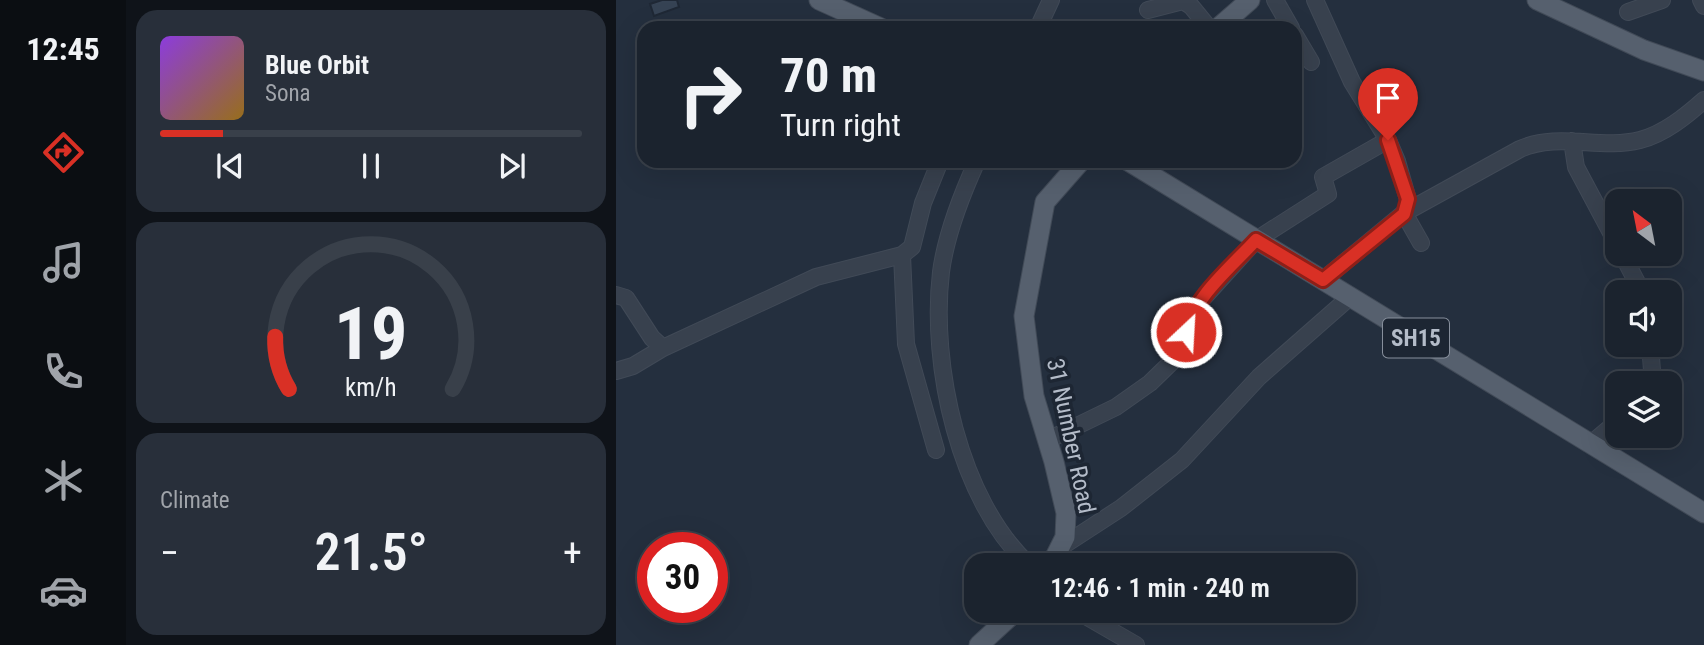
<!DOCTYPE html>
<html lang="en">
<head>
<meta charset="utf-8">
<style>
  :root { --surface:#1b232e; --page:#282f3a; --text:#f1f3f6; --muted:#a0a4aa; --line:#39404a; --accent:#d93025 }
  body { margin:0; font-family:"Roboto Condensed",sans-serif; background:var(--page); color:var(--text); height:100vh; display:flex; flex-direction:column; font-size:26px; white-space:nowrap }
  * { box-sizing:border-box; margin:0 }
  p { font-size:23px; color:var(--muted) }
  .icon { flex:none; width:38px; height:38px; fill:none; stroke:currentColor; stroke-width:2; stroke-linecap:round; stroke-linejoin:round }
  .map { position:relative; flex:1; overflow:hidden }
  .drawer { display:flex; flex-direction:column; gap:10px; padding:10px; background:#0f1319; width:490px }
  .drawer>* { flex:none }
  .top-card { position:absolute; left:21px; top:21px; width:665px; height:147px; border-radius:21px; box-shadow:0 7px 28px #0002,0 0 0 2px var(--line); background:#1b232e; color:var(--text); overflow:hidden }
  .needle { width:46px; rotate:328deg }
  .controls { position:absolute; left:989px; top:189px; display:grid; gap:14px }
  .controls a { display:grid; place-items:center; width:77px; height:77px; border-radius:14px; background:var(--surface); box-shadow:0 7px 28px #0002,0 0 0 2px var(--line); font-size:35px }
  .speed { position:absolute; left:21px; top:532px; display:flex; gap:14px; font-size:35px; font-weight:700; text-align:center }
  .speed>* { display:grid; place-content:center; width:91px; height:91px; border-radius:50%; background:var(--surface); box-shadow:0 7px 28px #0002,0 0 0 2px var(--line); line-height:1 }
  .speed .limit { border:10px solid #d22; background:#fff; color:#111 }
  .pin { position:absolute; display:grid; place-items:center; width:60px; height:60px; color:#fff; margin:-72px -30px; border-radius:50% 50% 50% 0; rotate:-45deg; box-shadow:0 0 7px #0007 }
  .pin .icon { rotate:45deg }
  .me { position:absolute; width:77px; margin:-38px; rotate:25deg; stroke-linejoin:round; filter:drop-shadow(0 0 5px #0008) }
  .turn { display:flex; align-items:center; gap:24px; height:147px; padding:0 28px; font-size:32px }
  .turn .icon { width:91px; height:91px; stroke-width:2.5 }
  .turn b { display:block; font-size:49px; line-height:60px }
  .big { font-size:52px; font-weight:600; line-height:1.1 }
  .drawer .card { flex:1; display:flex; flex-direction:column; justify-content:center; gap:10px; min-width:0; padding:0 24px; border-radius:21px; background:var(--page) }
  .drawer .dial { align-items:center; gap:0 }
  .dial svg { height:182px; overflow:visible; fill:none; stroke:var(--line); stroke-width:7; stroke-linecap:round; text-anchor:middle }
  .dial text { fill:var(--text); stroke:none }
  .song { display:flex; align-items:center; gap:21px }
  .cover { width:84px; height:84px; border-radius:10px; background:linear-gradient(135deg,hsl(270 70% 55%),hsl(40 70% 35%)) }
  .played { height:7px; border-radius:4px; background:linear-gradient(90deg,var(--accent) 15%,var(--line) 15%) }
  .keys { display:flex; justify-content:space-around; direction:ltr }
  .heat { display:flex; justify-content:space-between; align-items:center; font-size:38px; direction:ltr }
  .trip { position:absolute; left:348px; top:553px; width:392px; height:70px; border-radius:21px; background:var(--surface); box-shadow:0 7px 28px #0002,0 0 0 2px var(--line); font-weight:600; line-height:70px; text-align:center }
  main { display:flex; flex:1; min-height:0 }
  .menu { display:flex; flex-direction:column; width:126px; justify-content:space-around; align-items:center; background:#0b0e12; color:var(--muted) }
  .menu .icon { width:49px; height:49px }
  .menu .current { color:var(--accent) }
  .menu b { font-size:32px; color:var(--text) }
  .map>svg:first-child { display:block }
  .building { fill:#364354; stroke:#1f2835; stroke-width:2 }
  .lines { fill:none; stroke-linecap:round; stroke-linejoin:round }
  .minor-casing { stroke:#414a57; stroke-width:18 }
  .major-casing { stroke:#414a57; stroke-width:21 }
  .minor { stroke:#38414e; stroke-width:16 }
  .major { stroke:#56606e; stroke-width:19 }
  .route-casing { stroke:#8d1f18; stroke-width:18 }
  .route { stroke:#d93025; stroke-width:12 }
  .labels { text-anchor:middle; stroke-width:7; stroke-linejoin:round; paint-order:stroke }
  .shield { fill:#1d2633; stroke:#878f9c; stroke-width:2 }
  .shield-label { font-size:23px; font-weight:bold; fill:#b4bcc9 }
  .street-label { font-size:24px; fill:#b4bcc9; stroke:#1d2633 }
</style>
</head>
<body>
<main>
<nav class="menu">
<b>12:45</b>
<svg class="icon current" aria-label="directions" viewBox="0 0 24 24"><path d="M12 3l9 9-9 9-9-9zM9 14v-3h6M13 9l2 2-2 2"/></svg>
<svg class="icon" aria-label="music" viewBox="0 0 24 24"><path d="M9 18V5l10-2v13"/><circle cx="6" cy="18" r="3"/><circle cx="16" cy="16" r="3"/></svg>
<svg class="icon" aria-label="phone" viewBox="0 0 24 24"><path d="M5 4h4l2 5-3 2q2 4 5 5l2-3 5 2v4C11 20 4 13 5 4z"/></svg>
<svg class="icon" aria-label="climate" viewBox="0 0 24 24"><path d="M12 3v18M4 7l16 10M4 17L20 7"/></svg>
<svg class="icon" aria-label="car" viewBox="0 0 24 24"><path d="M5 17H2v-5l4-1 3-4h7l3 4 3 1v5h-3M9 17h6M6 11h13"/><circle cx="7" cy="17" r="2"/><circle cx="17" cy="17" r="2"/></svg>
</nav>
<section class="drawer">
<div class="card">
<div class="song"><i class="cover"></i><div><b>Blue Orbit</b><p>Sona</p></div></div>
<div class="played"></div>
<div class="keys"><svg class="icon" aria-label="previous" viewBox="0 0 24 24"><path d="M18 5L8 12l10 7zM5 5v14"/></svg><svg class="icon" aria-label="pause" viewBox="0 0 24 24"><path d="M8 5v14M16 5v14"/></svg><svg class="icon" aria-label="next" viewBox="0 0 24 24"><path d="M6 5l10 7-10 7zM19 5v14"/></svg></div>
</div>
<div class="card dial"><svg viewBox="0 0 100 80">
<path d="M14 69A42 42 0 1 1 86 69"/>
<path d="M14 69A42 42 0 0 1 8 46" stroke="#d93025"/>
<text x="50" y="56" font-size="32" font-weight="700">19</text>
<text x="50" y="72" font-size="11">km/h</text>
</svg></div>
<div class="card"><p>Climate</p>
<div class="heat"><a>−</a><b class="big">21.5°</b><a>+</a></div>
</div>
</section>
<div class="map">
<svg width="1088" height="645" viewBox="0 0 1088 645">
  <rect width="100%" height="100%" fill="#242f3e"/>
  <path class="building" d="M 46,0 L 61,0 L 63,7 L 38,16 L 34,4 Z"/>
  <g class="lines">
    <defs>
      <path id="minor" d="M 659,0 L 675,28
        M 699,0 L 736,82 L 772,140 L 781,161 L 793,203 L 788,213 L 805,243
        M 1085,0 L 1088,6
        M 532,10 L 567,1 L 575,6 L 593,28
        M 1012,12 L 1046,0
        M 422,28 L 435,0
        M 679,35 L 695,62
        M 956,141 L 960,167 L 1001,244
        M 361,161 C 345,196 330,234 325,272 C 314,365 343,500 413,565
        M 1006,254 L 1026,292
        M 286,255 L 290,344 L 320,450
        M 707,280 L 788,213 L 904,149 C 943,132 984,150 1024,140 C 1048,134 1070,116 1088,100
        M 0,295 L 10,298 L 36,338 L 47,348 L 200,277 L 286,255 L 296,247 L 307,203 L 324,161
        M 1034,345 L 1037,383
        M 0,371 L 17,366 L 47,348
        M 432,440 L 500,407 L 534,383 L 568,350 L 572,321 L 582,304 L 640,240 L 712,194 L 707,177 L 772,140
        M 976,443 L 1001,422
        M 445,547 L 505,508 L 566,460 L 643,377 L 734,297
        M 461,611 L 520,645"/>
      <path id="major" d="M 203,0 L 265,28
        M 921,0 L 1028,50 L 1088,71
        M 602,28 L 634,0
        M 512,161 L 1088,513
        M 435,565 L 449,537 L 450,513 L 438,462 L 418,396 L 408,316 L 429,202 L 465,161
        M 363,645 L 400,611"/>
    </defs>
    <use href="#minor" class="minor-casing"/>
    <use href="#major" class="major-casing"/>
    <use href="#minor" class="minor"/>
    <use href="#major" class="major"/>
  </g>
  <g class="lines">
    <defs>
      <path id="route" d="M 570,332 C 577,298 617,265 640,240 L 707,280 L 788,214 L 792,199 L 772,140"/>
    </defs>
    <use href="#route" class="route-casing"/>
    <use href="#route" class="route"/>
  </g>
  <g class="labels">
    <rect class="shield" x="767" y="318.5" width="66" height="39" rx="5"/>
    <g class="shield-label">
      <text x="800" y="346">SH15</text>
    </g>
    <g class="street-label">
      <text transform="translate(455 436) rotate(78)" y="8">31 Number Road</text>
    </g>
  </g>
</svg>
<div class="controls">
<a><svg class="needle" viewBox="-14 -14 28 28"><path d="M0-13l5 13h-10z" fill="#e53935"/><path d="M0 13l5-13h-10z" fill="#a0a4aa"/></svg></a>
<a><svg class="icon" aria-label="sound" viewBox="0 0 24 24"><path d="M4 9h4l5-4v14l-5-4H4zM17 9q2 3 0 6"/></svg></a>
<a><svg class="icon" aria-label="layers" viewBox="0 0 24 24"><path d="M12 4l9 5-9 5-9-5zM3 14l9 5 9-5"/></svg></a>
</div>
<div class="speed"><div class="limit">30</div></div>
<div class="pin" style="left:772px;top:140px;background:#d93025"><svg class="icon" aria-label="arrive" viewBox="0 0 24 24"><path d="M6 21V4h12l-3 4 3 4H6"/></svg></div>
<svg class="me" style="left:570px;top:332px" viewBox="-20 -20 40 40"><circle r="17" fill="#d93025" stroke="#fff" stroke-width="3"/><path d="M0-11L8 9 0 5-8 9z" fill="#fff"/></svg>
<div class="trip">12:46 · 1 min · 240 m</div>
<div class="top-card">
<div class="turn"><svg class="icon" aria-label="right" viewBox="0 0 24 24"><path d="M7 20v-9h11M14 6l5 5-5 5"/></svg><div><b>70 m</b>Turn right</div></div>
</div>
</div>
</main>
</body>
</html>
